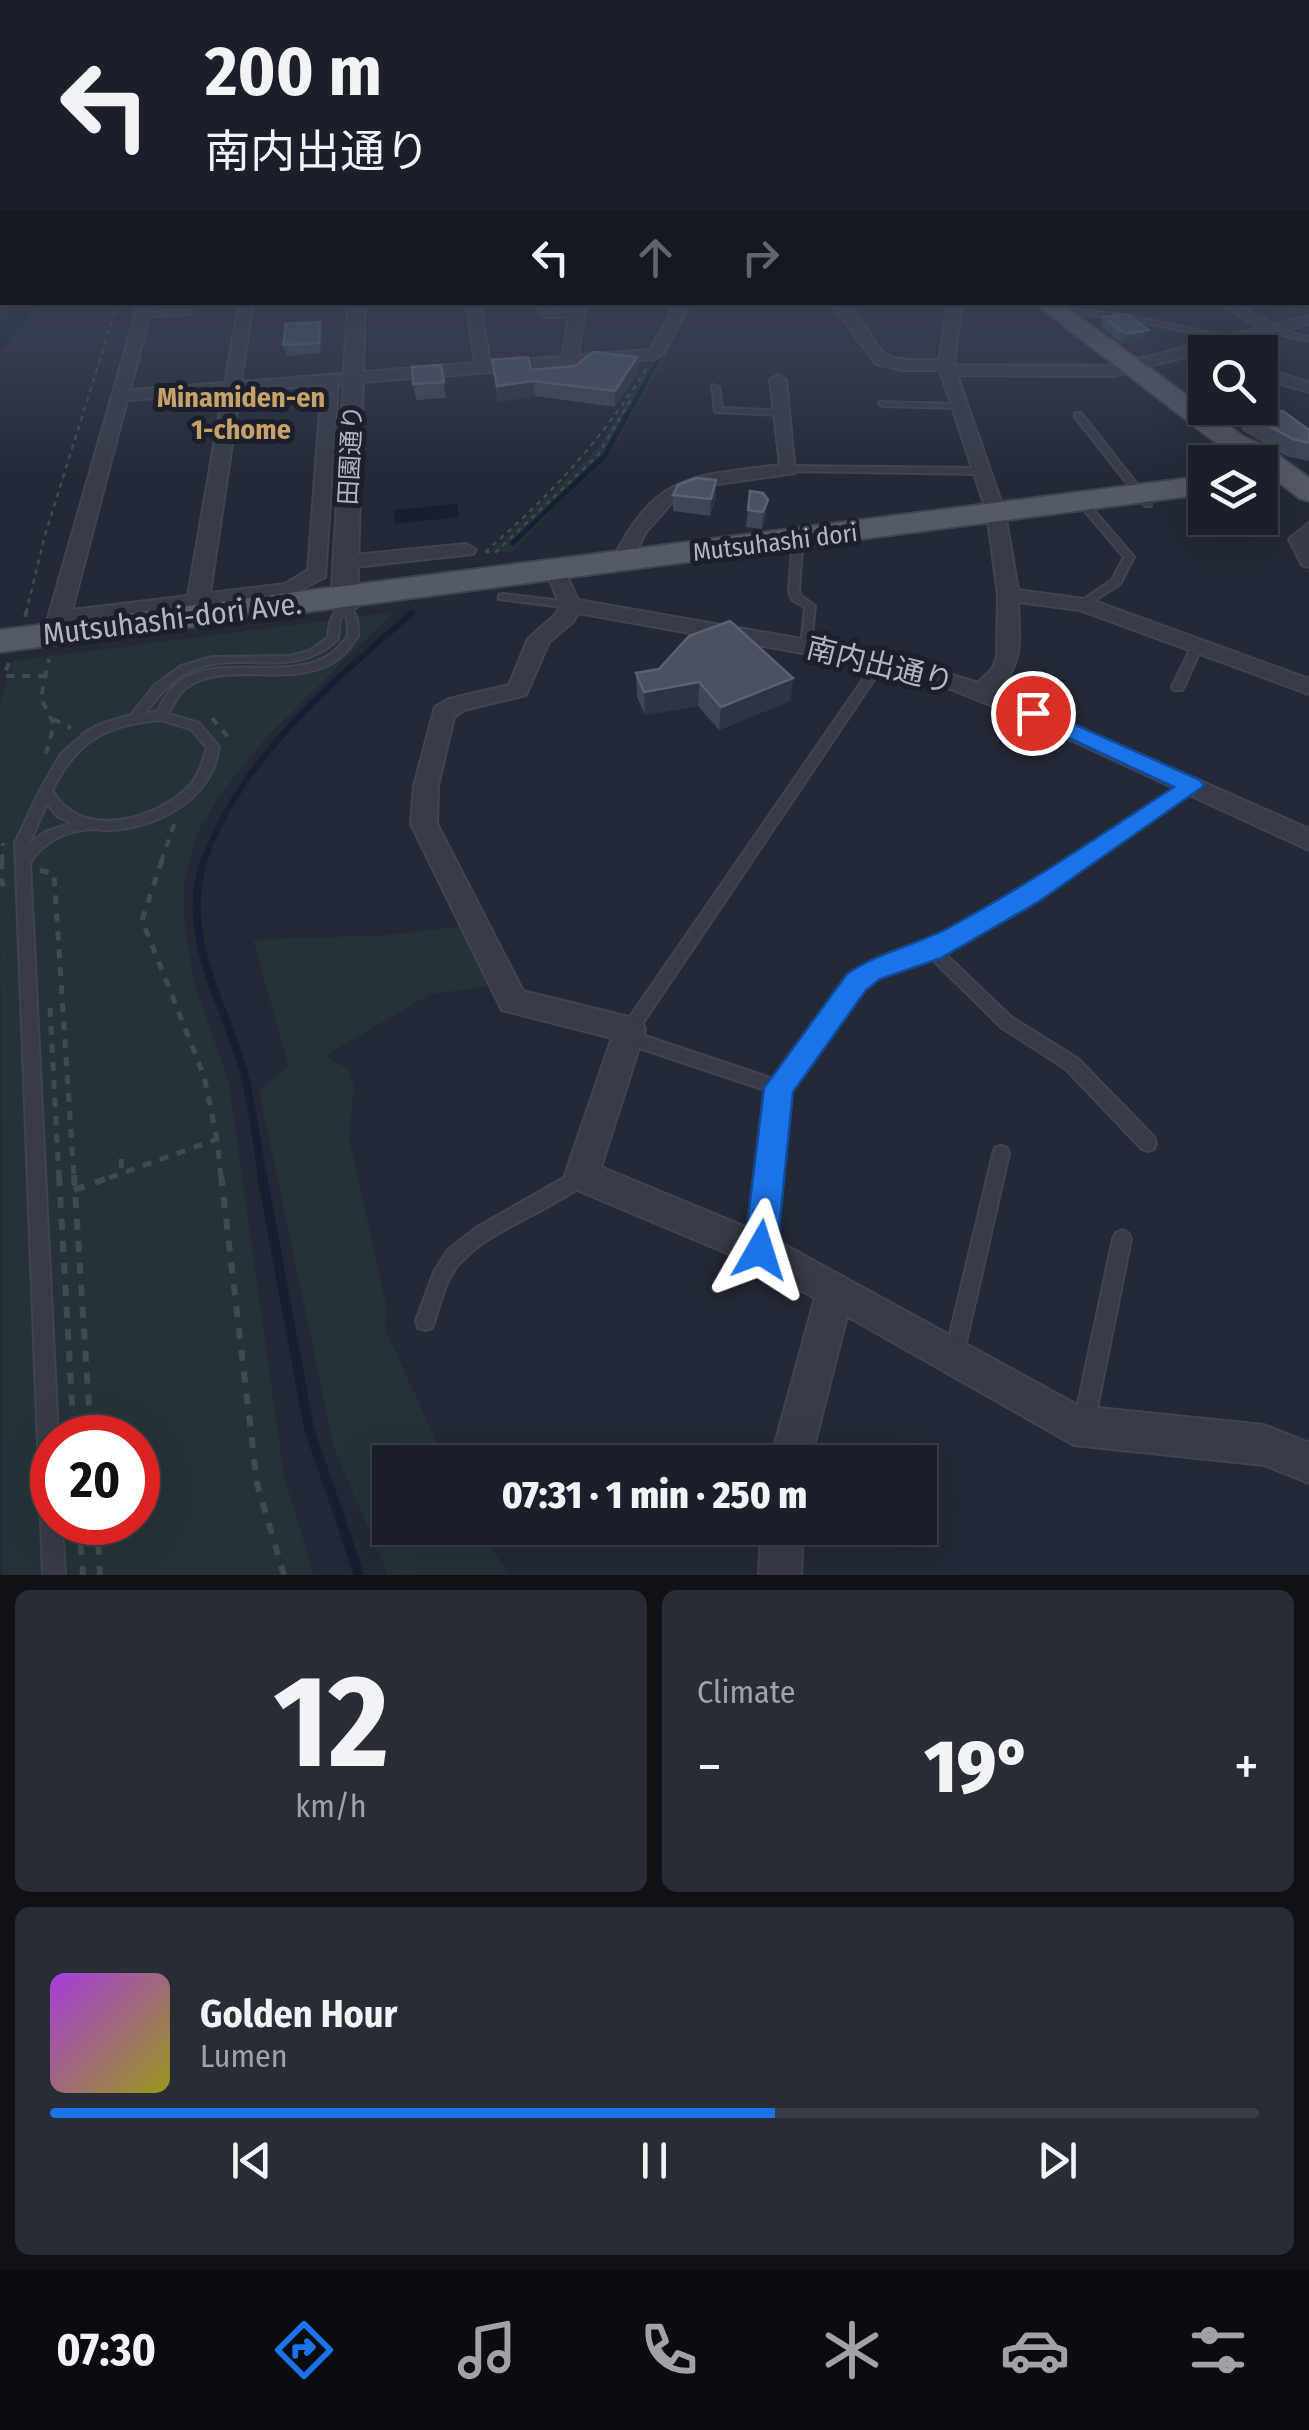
<!DOCTYPE html>
<html lang="en">
<head>
<meta charset="utf-8">
<style>
  :root { --surface:#1b1f29; --page:#282c35; --text:#f1f3f6; --muted:#a0a2a8; --line:#393d46; --accent:#1a73e8 }
  body { margin:0; font-family:"Fira Sans Condensed","Noto Sans JP",sans-serif; background:var(--page); color:var(--text); height:100vh; display:flex; flex-direction:column; font-size:38px; white-space:nowrap }
  * { box-sizing:border-box; margin:0 }
  p { font-size:32px; color:var(--muted) }
  .icon { flex:none; width:55px; height:55px; fill:none; stroke:currentColor; stroke-width:2; stroke-linecap:round; stroke-linejoin:round }
  .map { position:relative; height:1575px; overflow:hidden }
  .panel { display:flex; flex-direction:column; gap:15px; padding:15px; background:#0f1117; flex:1 }
  .panel>* { flex:none }
  .banner { position:absolute; left:0px; top:0px; width:1310px; height:305px; box-shadow:0 10px 40px #0002,0 0 0 2px var(--line); background:#1b1f29; color:var(--text); overflow:hidden }
  .fabs { position:absolute; left:1188px; top:335px; display:grid; gap:20px }
  .fabs a { display:grid; place-items:center; width:90px; height:90px; border-radius:0px; background:var(--surface); box-shadow:0 10px 40px #0002,0 0 0 2px var(--line); font-size:50px }
  .speed { position:absolute; left:30px; top:1415px; display:flex; gap:20px; font-size:50px; font-weight:700; text-align:center }
  .speed>* { display:grid; place-content:center; width:130px; height:130px; border-radius:50%; background:var(--surface); box-shadow:0 10px 40px #0002,0 0 0 2px var(--line); line-height:1 }
  .speed .limit { border:15px solid #d22; background:#fff; color:#111 }
  .pin { position:absolute; display:grid; place-items:center; width:85px; height:85px; color:#fff; margin:-42px; border:5px solid #fff; border-radius:50%; box-shadow:0 2px 10px #0007 }
  .me { position:absolute; width:110px; margin:-55px; rotate:6deg; stroke-linejoin:round; filter:drop-shadow(0 0 8px #0008) }
  .turn { display:flex; align-items:center; gap:35px; height:210px; padding:0 40px; font-size:45px }
  .turn .icon { width:130px; height:130px; stroke-width:2.5 }
  .turn b { display:block; font-size:70px; line-height:85px }
  .lanes { display:flex; align-items:center; height:95px; padding:0 40px; background:#0003; justify-content:center; gap:50px; direction:ltr }
  .lanes .off { opacity:.35 }
  .big { font-size:75px; font-weight:800; line-height:1.1 }
  .panel .tile { flex:1; display:flex; flex-direction:column; justify-content:center; gap:15px; min-width:0; padding:0 35px; border-radius:15px; background:var(--page) }
  .panel .dial { align-items:center; gap:0 }
  .dial b { font-size:130px; line-height:1 }
  .song { display:flex; align-items:center; gap:30px }
  .cover { width:120px; height:120px; border-radius:15px; background:linear-gradient(135deg,hsl(280 70% 55%),hsl(60 70% 35%)) }
  .played { height:10px; border-radius:5px; background:linear-gradient(90deg,var(--accent) 60%,var(--line) 60%) }
  .keys { display:flex; justify-content:space-around; direction:ltr }
  .heat { display:flex; justify-content:space-between; align-items:center; font-size:55px; direction:ltr }
  .panel .tiles { flex:1; display:grid; gap:15px; grid-template-columns:1fr 1fr }
  .tile:last-child { grid-column:span 2 }
  .trip { position:absolute; left:372px; top:1445px; width:565px; height:100px; border-radius:0px; background:var(--surface); box-shadow:0 10px 40px #0002,0 0 0 2px var(--line); font-weight:800; line-height:100px; text-align:center }
  .dock { display:flex; height:160px; justify-content:space-around; align-items:center; background:#0b0c10; color:var(--muted) }
  .dock .icon { width:70px; height:70px }
  .dock .selected { color:var(--accent) }
  .dock b { font-size:45px; color:var(--text) }
  .map>svg:first-child { display:block }
  .green { fill:#253338; fill-rule:evenodd }
  .water { fill:#181f33 }
  .lines { fill:none; stroke-linecap:round; stroke-linejoin:round }
  .stream-far4 { stroke:#181f33; stroke-width:4 }
  .stream-far3 { stroke:#181f33; stroke-width:5 }
  .stream-far2 { stroke:#181f33; stroke-width:6 }
  .stream-far1 { stroke:#181f33; stroke-width:8 }
  .stream { stroke:#181f33; stroke-width:10 }
  .service-casing { stroke:#404451; stroke-width:4 }
  .minor-casing { stroke:#404451; stroke-width:4 }
  .tertiary-casing { stroke:#404451; stroke-width:4 }
  .primary-casing { stroke:#404451; stroke-width:4 }
  .path-far3 { stroke:#3e4c50; stroke-width:2.5; stroke-dasharray:5 5; stroke-linecap:butt }
  .path-far2 { stroke:#3e4c50; stroke-width:4; stroke-dasharray:8 8; stroke-linecap:butt }
  .path-far1 { stroke:#3e4c50; stroke-width:5; stroke-dasharray:9 9; stroke-linecap:butt }
  .path { stroke:#3e4c50; stroke-width:6; stroke-dasharray:11 11; stroke-linecap:butt }
  .service { fill:#373b47; fill-rule:evenodd }
  .minor { fill:#373b47; fill-rule:evenodd }
  .tertiary { fill:#373b47; fill-rule:evenodd }
  .primary { fill:#555a67; fill-rule:evenodd }
  .wall { fill:#3f4555 }
  .shaded-wall { fill:#2f3444 }
  .building { fill:#4b5161; stroke:#5b6171; stroke-width:2.5 }
  .route { fill:#1a73e8; stroke:#114b97; stroke-width:2.5 }
  .labels { text-anchor:middle; stroke-width:10; stroke-linejoin:round; paint-order:stroke }
  .far-street-label { font-size:25px; fill:#b2b6c4; stroke:#1c202c }
  .far-neighbourhood-label { font-size:28px; font-weight:bold; fill:#c8a169; stroke:#1c202c }
  .street-label { font-size:30px; fill:#b2b6c4; stroke:#1c202c }
</style>
</head>
<body>
<div class="map">
<svg width="1309" height="1575" viewBox="0 0 1309 1575">
  <rect width="100%" height="100%" fill="#242937"/>
  <path class="green" d="M 662,345 L 673,346 L 613,449 L 512,552 L 490,552 L 598,448 Z
    M 393,612 L 263,741 L 219,796 L 198,832 L 184,883 L 185,927 L 195,985 L 229,1083 L 284,1476 L 314,1575 L 2,1575 L 0,703 L 13,661 ZM 52,1438 L 138,1438 L 138,1522 L 52,1522 Z
    M 463,926 L 493,986 L 430,994 L 325,1056 L 346,1068 L 354,1086 L 349,1138 L 386,1304 L 385,1329 L 446,1462 L 390,1462 L 390,1528 L 479,1528 L 509,1575 L 388,1575 L 334,1448 L 259,1090 L 289,1067 L 253,940 L 387,935 Z"/>
  <path class="water" d="M 0,258 L 2,302 L 37,303 L 24,325 L 0,350 Z
    M 457,504 L 459,517 L 395,524 L 394,510 Z"/>
  <g class="lines">
    <path class="stream-far4" d="M 627,416 L 664,349"/>
    <path class="stream-far3" d="M 513,543 L 605,455 L 628,413"/>
    <path class="stream-far2" d="M 204,862 C 238,761 333,681 412,613"/>
    <path class="stream-far1" d="M 204,860 C 179,936 223,999 243,1070 C 253,1105 256,1142 263,1178"/>
    <path class="stream" d="M 262,1175 L 309,1428 L 359,1575"/>
    <defs>
      <path id="service" d="M 1055,307 L 1132,316 L 1240,340 L 1236,342 L 1132,320 L 1052,311 L 1052,307 Z
        M 188,310 L 192,312 L 191,314 L 142,317 L 138,315 L 142,313 Z
        M 1270,328 L 1309,337 L 1309,341 L 1270,332 Z
        M 712,385 L 719,387 L 722,408 L 783,411 L 787,413 L 783,415 L 715,412 Z
        M 880,402 L 960,404 L 964,406 L 960,408 L 883,406 L 879,404 Z
        M 1075,413 L 1081,413 L 1151,502 L 1151,506 L 1145,506 L 1075,417 Z
        M 789,466 L 981,468 L 985,471 L 981,474 L 786,471 L 786,467 Z
        M 1089,507 L 1092,508 L 1134,557 L 1120,584 L 1084,607 L 1080,606 L 1080,602 L 1112,580 L 1124,557 L 1084,510 Z
        M 797,545 L 802,548 L 799,591 L 801,596 L 815,606 L 811,646 L 806,649 L 801,646 L 805,607 L 792,600 L 789,591 L 792,548 Z
        M 503,594 L 570,602 L 575,605 L 570,608 L 499,599 L 499,595 Z
        M 344,604 C 358,610 358,622 358,636 C 349,649 340,661 324,667 C 282,685 223,661 186,688 C 177,695 173,705 168,714 L 199,723 L 219,747 C 217,754 216,763 213,769 C 196,807 150,828 111,830 C 97,831 109,830 95,829 C 69,829 43,841 30,863 L 58,1438 L 52,1438 L 52,1522 L 62,1522 L 65,1575 L 43,1575 L 15,843 L 40,790 L 61,754 L 87,731 L 101,724 L 131,715 L 156,684 L 181,666 L 212,657 L 290,656 L 309,651 L 328,638 C 329,624 331,611 344,604 ZM 344,614 L 347,617 L 348,636 C 343,642 338,649 332,653 C 290,685 212,649 174,686 C 167,693 162,703 157,712 L 145,713 C 158,697 170,680 190,671 C 240,648 294,682 338,639 L 340,619 ZM 161,720 L 191,729 L 207,748 C 203,761 200,773 191,784 C 158,820 80,842 52,790 C 77,741 106,724 161,720 ZM 47,803 L 57,816 L 72,823 L 45,832 L 29,844 Z
        M 1198,641 L 1203,644 L 1184,687 L 1182,690 L 1174,690 L 1172,687 L 1193,644 Z
        M 882,656 L 886,658 L 888,660 L 886,662 L 636,1033 L 776,1080 L 852,978 L 866,967 L 927,946 L 1024,891 L 1192,782 L 1198,786 L 1196,789 L 1034,899 L 942,951 L 1011,1017 L 1078,1059 L 1154,1137 L 1156,1143 L 1154,1149 L 1148,1151 L 1142,1149 L 1066,1069 L 1001,1027 L 930,957 L 876,975 L 862,986 L 787,1090 L 769,1250 L 766,1256 L 760,1259 L 754,1256 L 751,1250 L 771,1092 L 622,1042 L 619,1037 L 624,1032 L 625,1024 L 878,658 Z
        M 1001,1146 L 1007,1148 L 1009,1154 L 963,1355 L 961,1362 L 954,1364 L 947,1362 L 945,1355 L 993,1154 L 995,1148 Z
        M 581,1168 L 587,1170 L 589,1176 C 583,1187 571,1194 559,1200 C 527,1220 486,1234 460,1263 C 444,1280 440,1307 432,1328 L 425,1330 L 418,1328 L 416,1321 L 434,1272 L 448,1250 L 476,1228 Z
        M 1122,1230 L 1128,1233 L 1131,1239 L 1094,1423 L 1091,1430 L 1084,1433 L 1077,1430 L 1074,1423 L 1113,1239 L 1116,1233 Z"/>
      <path id="minor" d="M 1308,258 L 1309,258 L 1309,263 L 1308,263 Z
        M 139,302 L 153,302 L 130,390 L 225,383 L 239,302 L 253,302 L 241,382 L 475,363 L 466,302 L 480,302 L 490,362 L 562,357 L 569,317 L 543,317 L 535,302 L 549,302 L 553,309 L 586,302 L 578,355 L 650,350 L 677,302 L 691,302 L 663,354 L 655,359 L 338,384 L 325,577 L 290,595 L 51,623 L 48,618 ZM 322,385 L 308,570 L 285,584 L 210,593 L 240,391 ZM 223,393 L 188,596 L 72,610 L 127,400 Z
        M 830,302 L 850,305 C 889,351 866,363 939,360 L 948,302 L 962,302 L 954,365 L 1113,366 L 1259,328 L 1216,302 L 1233,302 L 1274,325 L 1309,316 L 1309,324 L 1113,376 L 957,375 L 1005,513 L 1018,590 L 1091,600 L 1309,679 L 1309,694 L 1080,610 L 1018,602 C 1019,640 1025,661 997,691 L 1309,829 L 1309,850 L 1025,719 L 928,680 L 881,667 L 578,613 L 573,622 L 549,642 L 526,695 L 464,710 L 454,717 L 438,786 L 437,824 L 523,991 L 641,1020 L 645,1029 L 601,1167 L 772,1238 L 1079,1406 L 1264,1425 L 1309,1443 L 1309,1483 L 1264,1465 L 1074,1445 L 847,1316 L 810,1462 L 770,1462 L 815,1298 L 748,1262 L 570,1187 L 565,1175 L 612,1038 L 502,1010 L 411,824 L 414,786 L 435,707 L 449,699 L 509,685 L 528,639 L 556,614 L 560,605 L 549,578 L 552,574 L 566,574 L 578,600 L 882,653 L 978,683 L 993,668 L 997,656 L 998,595 L 987,513 L 940,370 L 903,370 L 876,364 Z
        M 1260,368 L 1309,382 L 1309,392 L 1260,378 Z
        M 778,375 L 786,380 L 795,473 L 710,485 L 675,499 L 646,532 L 629,565 L 615,565 L 612,561 C 655,474 690,476 780,465 L 770,380 Z
        M 1309,523 L 1309,567 L 1302,565 L 1289,539 Z
        M 466,544 L 476,550 L 473,554 L 345,568 L 335,562 L 345,556 Z
        M 761,1528 L 803,1528 L 801,1575 L 759,1575 Z"/>
      <path id="tertiary" d="M 348,302 L 365,302 L 357,607 L 344,615 L 331,607 Z"/>
      <path id="primary" d="M 1033,302 L 1059,302 L 1244,437 L 1269,448 L 1309,478 L 1309,501 L 1299,498 L 1260,468 L 1260,462 L 1224,449 Z
        M 1205,476 L 1205,494 L 0,652 L 0,630 Z"/>
    </defs>
    <use href="#service" class="service-casing"/>
    <use href="#minor" class="minor-casing"/>
    <use href="#tertiary" class="tertiary-casing"/>
    <use href="#primary" class="primary-casing"/>
    <path class="path-far3" d="M 485,552 C 548,498 602,440 646,369
      M 485,552 L 496,552 L 598,455 L 633,396
      M 26,613 L 45,535 L 118,302"/>
    <path class="path-far2" d="M 25,617 L 27,610
      M 9,663 L 4,676 L 44,676
      M 212,718 L 228,737
      M 53,719 L 71,728
      M 46,754 L 54,725 L 41,698 L 49,659
      M 2,862 L 3,843
      M 161,862 L 175,822"/>
    <path class="path-far1" d="M 2,860 L 1,880 L 6,892
      M 162,860 L 142,920 L 204,1076 L 217,1139
      M 40,870 L 54,874 L 74,1178
      M 50,1008 L 59,1178
      M 121,1159 L 122,1172
      M 109,1178 L 217,1139 L 221,1178"/>
    <path class="path" d="M 59,1175 L 74,1438
      M 74,1175 L 91,1438
      M 221,1175 L 257,1484 L 284,1575
      M 74,1190 L 116,1175
      M 79,1522 L 83,1575
      M 97,1522 L 100,1575"/>
    <use href="#service" class="service"/>
    <use href="#minor" class="minor"/>
    <use href="#tertiary" class="tertiary"/>
    <use href="#primary" class="primary"/>
  </g>
  <path class="wall" d="M 1103,317 L 1149,330 L 1146,340 L 1123,344 L 1100,327 Z
    M 320,322 L 322,332 L 321,353 L 286,356 L 283,345 Z
    M 637,357 L 638,372 L 615,407 L 535,396 L 498,402 L 492,360 L 531,370 L 575,366 Z
    M 441,365 L 446,398 L 416,400 L 413,384 Z
    M 1247,414 L 1309,430 L 1309,461 L 1286,456 L 1241,430 Z
    M 716,480 L 716,497 L 710,516 L 673,511 L 673,495 Z
    M 750,491 L 766,516 L 762,529 L 746,527 Z
    M 636,673 L 793,678 L 790,701 L 719,730 L 698,706 L 645,715 L 637,697 Z"/>
  <path class="shaded-wall" d="M 320,322 L 322,332 L 321,353 L 319,343 Z
    M 1149,330 L 1146,340 L 1123,344 L 1126,334 Z
    M 637,357 L 638,372 L 615,407 L 615,391 Z
    M 533,381 L 535,396 L 498,402 L 497,386 Z
    M 716,480 L 716,497 L 710,516 L 711,499 Z
    M 768,500 L 766,516 L 762,529 L 763,512 Z
    M 793,678 L 790,701 L 719,730 L 721,707 Z
    M 699,682 L 698,706 L 645,715 L 644,692 Z"/>
  <path class="building" d="M 1127,314 L 1149,330 L 1126,334 L 1103,317 Z
    M 320,322 L 319,343 L 283,345 L 286,324 Z
    M 593,352 L 637,357 L 615,391 L 533,381 L 497,386 L 492,360 L 528,357 L 531,370 L 575,366 Z
    M 441,365 L 444,382 L 413,384 L 412,367 Z
    M 1283,411 L 1309,430 L 1309,443 L 1293,439 L 1247,414 Z
    M 696,478 L 716,480 L 711,499 L 673,495 L 678,485 Z
    M 750,491 L 763,493 L 768,500 L 763,512 L 748,510 Z
    M 730,621 L 793,678 L 721,707 L 699,682 L 644,692 L 636,673 L 659,669 L 689,636 Z"/>
  <linearGradient id="sky" x2="0" y2="1"><stop stop-color="#14171e"/><stop offset="0.54" stop-color="#3f495e"/><stop offset="1" stop-color="#3f495e" stop-opacity="0"/></linearGradient>
  <rect width="1309" height="479" fill="url(#sky)"/>
  <path class="route" d="M 1033,706 L 1200,780 L 1204,786 L 1038,902 L 941,958 L 880,979 L 866,990 L 793,1092 L 777,1250 L 772,1261 L 760,1266 L 749,1261 L 744,1250 L 764,1088 L 847,974 C 878,952 918,945 952,926 C 1029,884 1101,835 1174,787 L 1026,718 L 1023,713 Z"/>
  <g class="labels">
    <g class="far-street-label">
      <text transform="translate(350 455) rotate(-87)" y="9">田園通り</text>
      <text transform="translate(775 542) rotate(-7)" y="9">Mutsuhashi dori</text>
    </g>
    <g class="far-neighbourhood-label">
      <text x="241" y="407">Minamiden-en<tspan x="241" dy="32">1-chome</tspan></text>
    </g>
    <g class="street-label">
      <text transform="translate(172 619) rotate(-7)" y="10">Mutsuhashi-dori Ave.</text>
      <text transform="translate(880 665) rotate(14)" y="10">南内出通り</text>
    </g>
  </g>
</svg>
<div class="fabs">
<a><svg class="icon" aria-label="search" viewBox="0 0 24 24"><circle cx="10" cy="10" r="6"/><path d="M15 15l6 6"/></svg></a>
<a><svg class="icon" aria-label="layers" viewBox="0 0 24 24"><path d="M12 4l9 5-9 5-9-5zM3 14l9 5 9-5"/></svg></a>
</div>
<div class="speed"><div class="limit">20</div></div>
<div class="pin" style="left:1033px;top:713px;background:#d93025"><svg class="icon" aria-label="arrive" viewBox="0 0 24 24"><path d="M6 21V4h12l-3 4 3 4H6"/></svg></div>
<svg class="me" style="left:760px;top:1250px" viewBox="-20 -20 40 40"><path d="M0-17L14 15 0 8-14 15z" fill="#1a73e8" stroke="#fff" stroke-width="4"/></svg>
<div class="trip">07:31 · 1 min · 250 m</div>
<div class="banner">
<div class="turn"><svg class="icon" aria-label="left" viewBox="0 0 24 24"><path d="M17 20v-9H6M10 6l-5 5 5 5"/></svg><div><b>200 m</b>南内出通り</div></div>
<div class="lanes"><svg class="icon" aria-label="left" viewBox="0 0 24 24"><path d="M17 20v-9H6M10 6l-5 5 5 5"/></svg><svg class="icon off" aria-label="ahead" viewBox="0 0 24 24"><path d="M12 20V5M6 11l6-6 6 6"/></svg><svg class="icon off" aria-label="right" viewBox="0 0 24 24"><path d="M7 20v-9h11M14 6l5 5-5 5"/></svg></div>
</div>
</div>
<section class="panel">
<div class="tiles">
<div class="tile dial"><b>12</b><p>km/h</p></div>
<div class="tile"><p>Climate</p>
<div class="heat"><a>−</a><b class="big">19°</b><a>+</a></div>
</div>
<div class="tile">
<div class="song"><i class="cover"></i><div><b>Golden Hour</b><p>Lumen</p></div></div>
<div class="played"></div>
<div class="keys"><svg class="icon" aria-label="previous" viewBox="0 0 24 24"><path d="M18 5L8 12l10 7zM5 5v14"/></svg><svg class="icon" aria-label="pause" viewBox="0 0 24 24"><path d="M8 5v14M16 5v14"/></svg><svg class="icon" aria-label="next" viewBox="0 0 24 24"><path d="M6 5l10 7-10 7zM19 5v14"/></svg></div>
</div>
</div>
</section>
<nav class="dock">
<b>07:30</b>
<svg class="icon selected" aria-label="directions" viewBox="0 0 24 24"><path d="M12 3l9 9-9 9-9-9zM9 14v-3h6M13 9l2 2-2 2"/></svg>
<svg class="icon" aria-label="music" viewBox="0 0 24 24"><path d="M9 18V5l10-2v13"/><circle cx="6" cy="18" r="3"/><circle cx="16" cy="16" r="3"/></svg>
<svg class="icon" aria-label="phone" viewBox="0 0 24 24"><path d="M5 4h4l2 5-3 2q2 4 5 5l2-3 5 2v4C11 20 4 13 5 4z"/></svg>
<svg class="icon" aria-label="climate" viewBox="0 0 24 24"><path d="M12 3v18M4 7l16 10M4 17L20 7"/></svg>
<svg class="icon" aria-label="car" viewBox="0 0 24 24"><path d="M5 17H2v-5l4-1 3-4h7l3 4 3 1v5h-3M9 17h6M6 11h13"/><circle cx="7" cy="17" r="2"/><circle cx="17" cy="17" r="2"/></svg>
<svg class="icon" aria-label="filters" viewBox="0 0 24 24"><path d="M4 7h16M4 17h16"/><circle cx="9" cy="7" r="2"/><circle cx="15" cy="17" r="2"/></svg>
</nav>
</body>
</html>
